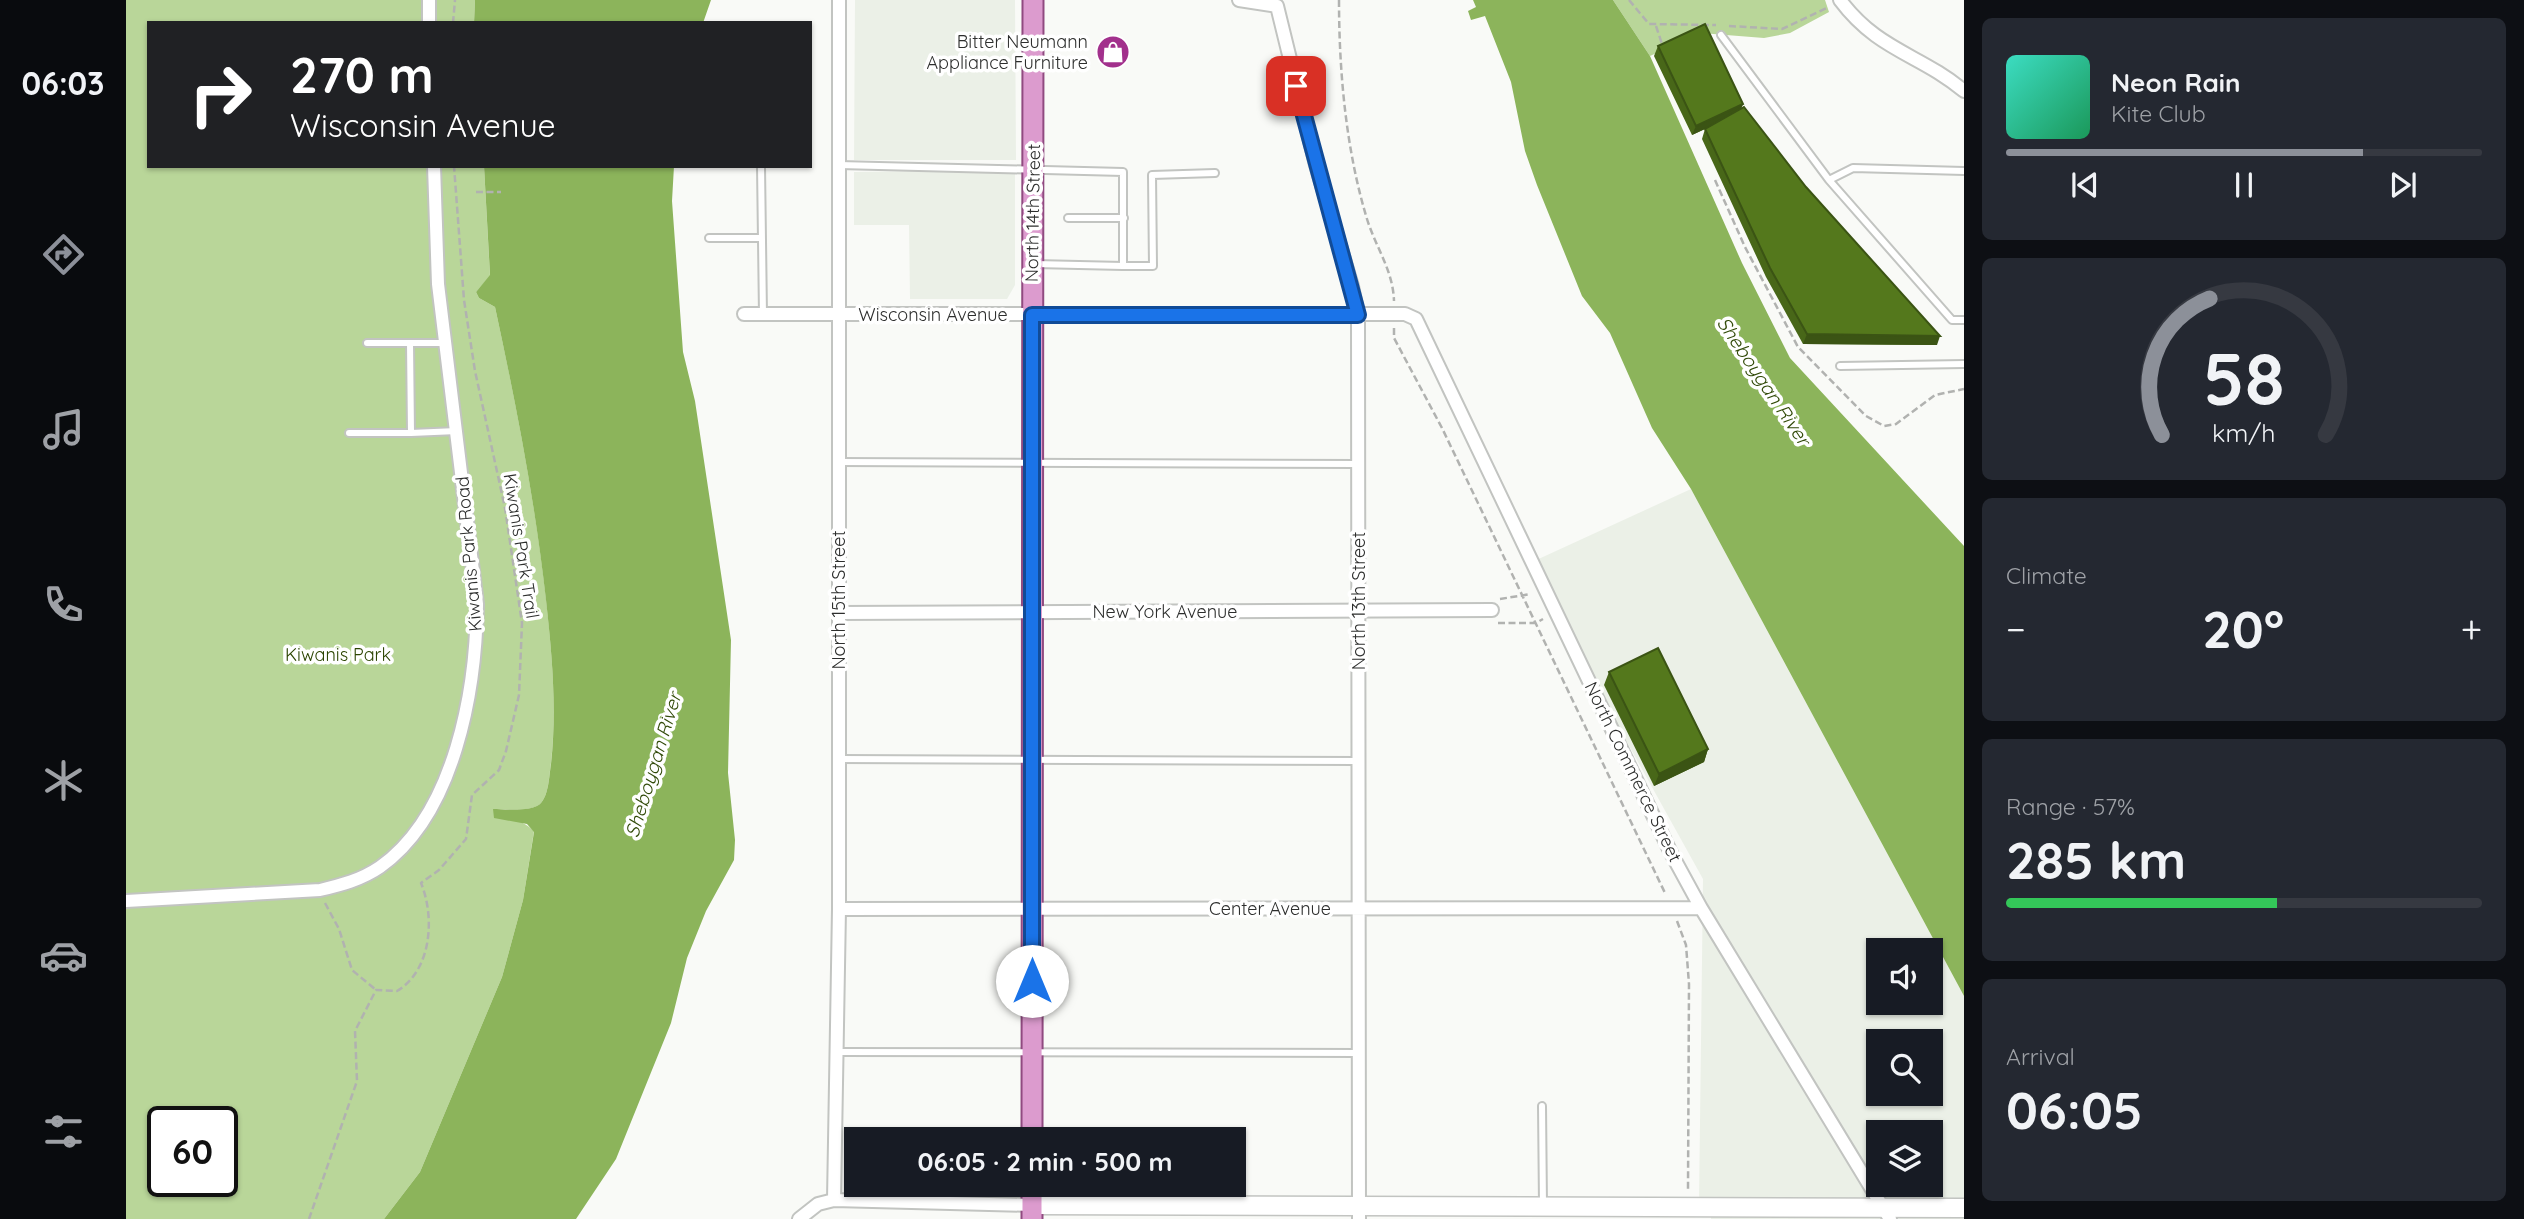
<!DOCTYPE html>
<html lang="en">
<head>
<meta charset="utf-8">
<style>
  :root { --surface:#171b24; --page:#242831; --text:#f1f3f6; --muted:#9ea1a6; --line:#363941; --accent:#8c9099 }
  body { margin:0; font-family:Quicksand,sans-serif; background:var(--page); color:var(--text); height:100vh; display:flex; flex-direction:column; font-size:26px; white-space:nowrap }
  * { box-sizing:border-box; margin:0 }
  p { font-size:23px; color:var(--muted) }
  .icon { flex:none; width:38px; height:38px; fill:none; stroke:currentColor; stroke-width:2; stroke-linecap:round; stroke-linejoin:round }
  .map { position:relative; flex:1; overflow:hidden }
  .panel { display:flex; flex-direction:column; gap:18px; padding:18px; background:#0d0f14; width:560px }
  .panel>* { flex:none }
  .guide { position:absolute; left:21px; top:21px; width:665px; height:147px; border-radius:0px; box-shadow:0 2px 5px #0004; background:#202124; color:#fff; overflow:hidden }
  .tools { position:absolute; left:1740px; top:938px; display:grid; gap:14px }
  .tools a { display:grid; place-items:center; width:77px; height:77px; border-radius:0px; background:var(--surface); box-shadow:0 2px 5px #0004; font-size:35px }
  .speed { position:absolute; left:21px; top:1106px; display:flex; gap:14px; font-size:35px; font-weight:700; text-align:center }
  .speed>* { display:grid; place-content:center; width:91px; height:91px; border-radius:50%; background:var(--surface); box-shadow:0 2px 5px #0004; line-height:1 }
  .speed .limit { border:4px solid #111; border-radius:10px; background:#fff; color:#111 }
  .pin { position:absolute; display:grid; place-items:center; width:60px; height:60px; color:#fff; margin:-30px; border-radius:14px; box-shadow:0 4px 10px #0006 }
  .me { position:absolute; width:77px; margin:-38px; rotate:0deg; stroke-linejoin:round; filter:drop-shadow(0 0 5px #0008) }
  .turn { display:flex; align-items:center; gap:24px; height:147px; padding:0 28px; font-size:32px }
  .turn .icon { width:91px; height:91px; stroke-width:2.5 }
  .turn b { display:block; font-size:49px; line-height:60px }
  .big { font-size:52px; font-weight:800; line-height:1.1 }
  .panel .widget { flex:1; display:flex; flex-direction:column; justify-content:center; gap:10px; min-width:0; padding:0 24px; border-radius:10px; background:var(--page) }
  .panel .dial { align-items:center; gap:0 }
  .dial svg { height:182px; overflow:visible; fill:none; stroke:var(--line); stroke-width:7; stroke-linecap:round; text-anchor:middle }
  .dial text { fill:var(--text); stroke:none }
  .song { display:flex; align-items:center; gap:21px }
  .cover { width:84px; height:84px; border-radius:10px; background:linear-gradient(135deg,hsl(170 70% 55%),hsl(150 70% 35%)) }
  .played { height:7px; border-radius:4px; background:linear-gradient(90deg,var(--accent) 75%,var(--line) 75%) }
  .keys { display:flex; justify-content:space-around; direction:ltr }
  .heat { display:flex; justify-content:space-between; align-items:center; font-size:38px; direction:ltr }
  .charge { height:10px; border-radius:5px; background:linear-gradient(90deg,#34c759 57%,var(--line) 0) }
  .trip { position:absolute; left:718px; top:1127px; width:402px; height:70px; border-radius:0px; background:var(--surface); box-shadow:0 2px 5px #0004; font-weight:800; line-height:70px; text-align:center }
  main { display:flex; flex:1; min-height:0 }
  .dock { display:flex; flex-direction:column; width:126px; justify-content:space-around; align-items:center; background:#090b0e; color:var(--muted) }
  .dock .icon { width:49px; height:49px }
  .dock .current { color:var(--accent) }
  .dock b { font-size:32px; color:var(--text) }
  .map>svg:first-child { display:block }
  .built { fill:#ebf0e7; fill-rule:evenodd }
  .green { fill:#b9d699; fill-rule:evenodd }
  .water { fill:#8cb45b }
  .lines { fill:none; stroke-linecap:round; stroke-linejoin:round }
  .lane-casing { stroke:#c2c4c1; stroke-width:10 }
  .street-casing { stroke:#c2c4c1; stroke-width:16 }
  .secondary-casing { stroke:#c2c4c1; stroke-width:21 }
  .primary-casing { stroke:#904a80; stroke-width:23 }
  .path { stroke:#b1b2b0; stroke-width:2.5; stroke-dasharray:7 3.5; stroke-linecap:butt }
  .lane { stroke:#fff; stroke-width:6 }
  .street { stroke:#fff; stroke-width:12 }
  .secondary { stroke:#fff; stroke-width:18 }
  .primary { stroke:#dc9bce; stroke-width:19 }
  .wall { fill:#486718 }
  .shaded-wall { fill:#3b5414 }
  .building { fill:#54781c; stroke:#3b5414; stroke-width:2 }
  .route-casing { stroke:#114b97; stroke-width:18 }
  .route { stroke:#1a73e8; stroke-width:12 }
  .labels { text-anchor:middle; stroke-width:7; stroke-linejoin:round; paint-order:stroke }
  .poi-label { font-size:18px; fill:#2d2e2d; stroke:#fff; text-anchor:end }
  .street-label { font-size:18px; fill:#2d2e2d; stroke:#fff }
  .park-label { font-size:18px; fill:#2c4502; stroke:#fff }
  .water-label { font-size:19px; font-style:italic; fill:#314a08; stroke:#fff }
</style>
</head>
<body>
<main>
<nav class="dock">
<b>06:03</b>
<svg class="icon current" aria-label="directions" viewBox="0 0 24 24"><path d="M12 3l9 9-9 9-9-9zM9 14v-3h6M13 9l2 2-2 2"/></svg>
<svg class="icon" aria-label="music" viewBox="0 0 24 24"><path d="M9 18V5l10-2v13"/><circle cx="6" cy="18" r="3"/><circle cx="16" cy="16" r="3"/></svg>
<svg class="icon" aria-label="phone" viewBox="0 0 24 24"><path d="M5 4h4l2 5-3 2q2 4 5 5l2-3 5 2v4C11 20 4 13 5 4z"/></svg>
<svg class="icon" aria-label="climate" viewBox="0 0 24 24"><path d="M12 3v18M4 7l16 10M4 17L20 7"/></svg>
<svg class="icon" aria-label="car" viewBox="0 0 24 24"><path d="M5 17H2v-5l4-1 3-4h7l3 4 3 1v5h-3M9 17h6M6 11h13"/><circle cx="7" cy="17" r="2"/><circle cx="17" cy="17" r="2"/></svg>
<svg class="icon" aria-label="filters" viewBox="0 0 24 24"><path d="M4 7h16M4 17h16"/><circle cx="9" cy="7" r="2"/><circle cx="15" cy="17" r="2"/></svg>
</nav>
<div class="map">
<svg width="1838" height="1219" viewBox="0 0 1838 1219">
  <rect width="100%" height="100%" fill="#f9faf7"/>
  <path class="built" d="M 729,0 L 889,0 L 890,160 L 728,160 Z
    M 889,170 L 889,285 L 881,299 L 784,299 L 783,225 L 728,225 L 728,172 Z
    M 1565,489 L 1838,996 L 1838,1219 L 1585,1219 L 1585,1204 L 1573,1204 L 1577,879 L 1431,616 L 1406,562 ZM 1752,950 L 1804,950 L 1804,1003 L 1752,1003 ZM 1752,1041 L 1804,1041 L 1804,1094 L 1752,1094 ZM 1752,1132 L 1804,1132 L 1804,1185 L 1752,1185 Z"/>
  <path class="green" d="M 0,0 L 349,0 L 348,23 L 23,23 L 23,166 L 358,166 L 364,276 L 350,292 L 353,298 L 369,307 C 390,403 409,501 420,599 C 426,655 431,708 425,763 C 423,776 423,795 414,804 C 406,812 379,809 367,809 C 381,817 398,821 408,831 L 397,900 L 376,977 L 294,1172 L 258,1219 L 0,1219 ZM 37,1122 L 96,1122 L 96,1181 L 37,1181 Z
    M 1487,0 L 1699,0 L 1703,12 L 1664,33 L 1638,38 L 1575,33 L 1524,56 Z"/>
  <path class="water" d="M 349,0 L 585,0 L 577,23 L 348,23 Z
    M 1347,0 L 1487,0 L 1524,56 L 1616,263 L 1664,358 L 1838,546 L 1838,996 L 1565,489 L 1526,428 L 1484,333 L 1456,296 L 1411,185 L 1399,151 L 1385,82 L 1359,16 L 1345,20 L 1342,11 L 1350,7 Z
    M 358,166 L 548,166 L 546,201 L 557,352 L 569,401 L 605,640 L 602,773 L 609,840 L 608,860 L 580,911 L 561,958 L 545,1023 L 490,1159 L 450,1219 L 258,1219 L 294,1172 L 376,977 L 397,900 L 408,832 L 401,824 L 368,818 L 367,809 C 379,809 405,812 414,804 C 423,795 423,776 425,764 C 431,708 426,655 420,600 C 409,501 390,404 369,307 L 353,298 L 350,292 L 364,275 Z"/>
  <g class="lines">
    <defs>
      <path id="lane" d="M 1595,35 L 1703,180 L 1727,168 L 1838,171
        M 713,165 L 997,172 L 997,266 L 909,264
        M 635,166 L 637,315
        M 1703,180 L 1826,320 L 1838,320
        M 942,218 L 998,218
        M 583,238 L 636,238
        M 997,266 L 1027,266 L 1026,175 L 1089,173
        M 241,343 L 284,343
        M 320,343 L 284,343 L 285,433 L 331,431
        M 1714,366 L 1838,364
        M 223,433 L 285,433
        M 713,462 L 1232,464
        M 713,759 L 1233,761
        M 710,1052 L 1233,1053
        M 1416,1106 L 1417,1205"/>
      <path id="street" d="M 303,0 L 303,23
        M 1113,0 L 1151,6 L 1190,165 L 1226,286 L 1232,315 L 1233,1219
        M 1714,0 C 1752,51 1794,54 1838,91
        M 618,314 L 1279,314 L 1290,319 L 1545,853 L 1575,908 L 1764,1219
        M 713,613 L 1366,610
        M 0,901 L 194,890 C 215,885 235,880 254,867 C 329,814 350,690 351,604 L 312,284 L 308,166
        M 713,909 L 1575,908
        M 708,1200 L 713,909 L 713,0
        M 673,1219 L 692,1204 L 708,1200 L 906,1205"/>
      <path id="secondary" d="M 906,1205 L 1838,1208"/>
      <path id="primary" d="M 906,1139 L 907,0
        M 906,1185 L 906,1219"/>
    </defs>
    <use href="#lane" class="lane-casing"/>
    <use href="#street" class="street-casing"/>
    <use href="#secondary" class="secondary-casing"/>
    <use href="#primary" class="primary-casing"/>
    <path class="path" d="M 1213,0 C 1213,72 1220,150 1241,219 C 1250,248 1267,270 1268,301
      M 1503,0 L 1523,24 L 1590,25
      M 327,23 L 329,0
      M 1530,26 L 1537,47
      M 1603,26 L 1656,29 L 1703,7
      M 1589,180 L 1619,247 L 1672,347 L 1740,416 L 1758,426 L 1770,424 L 1809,395 L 1838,389
      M 350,192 L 375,192
      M 1268,328 L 1268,338 L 1316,428 L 1539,893
      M 1374,599 L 1405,594
      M 1372,623 L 1410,623 L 1417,619
      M 199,903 L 213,929 L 226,970 L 250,990
      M 1551,921 L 1560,945 L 1563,984 L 1562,1189
      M 183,1219 L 231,1081 L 229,1031 L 250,990 L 271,991 C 306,970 309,917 295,883 L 313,870 L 340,839 L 346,795 L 373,770 L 380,751 L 393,695 L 396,623 L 379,508 L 349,371 L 338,300 L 328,166"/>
    <use href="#lane" class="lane"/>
    <use href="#street" class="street"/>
    <use href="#secondary" class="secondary"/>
    <use href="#primary" class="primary"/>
  </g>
  <path class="wall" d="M 1532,46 L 1617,104 L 1615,109 L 1680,187 L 1811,345 L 1677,344 L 1640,277 L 1576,139 L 1579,129 L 1566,135 L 1528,56 Z
    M 1483,672 L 1582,749 L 1578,762 L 1528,786 L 1478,685 Z"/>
  <path class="shaded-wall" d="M 1617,104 L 1613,113 L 1566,135 L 1570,126 Z
    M 1681,334 L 1814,336 L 1811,345 L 1677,344 Z
    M 1582,749 L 1578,762 L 1528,786 L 1533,774 Z"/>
  <path class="building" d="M 1579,24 L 1617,104 L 1570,126 L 1532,46 Z
    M 1618,107 L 1680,187 L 1814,336 L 1681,334 L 1644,268 L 1579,129 Z
    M 1532,648 L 1582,749 L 1533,774 L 1483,672 Z"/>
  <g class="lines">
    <defs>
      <path id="route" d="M 906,981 L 906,315 L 1232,315 L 1170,86"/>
    </defs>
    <use href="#route" class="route-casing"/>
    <use href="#route" class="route"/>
  </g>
  <defs>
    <symbol id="shop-disc" viewBox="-11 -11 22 22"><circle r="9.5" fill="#a2308c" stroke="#fff"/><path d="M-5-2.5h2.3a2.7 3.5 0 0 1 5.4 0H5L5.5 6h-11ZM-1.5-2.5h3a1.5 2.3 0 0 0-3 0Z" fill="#fff"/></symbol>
  </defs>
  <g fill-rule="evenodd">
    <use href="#shop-disc" x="968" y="33" width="38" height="38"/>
  </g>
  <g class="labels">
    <g class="poi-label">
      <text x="962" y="48">Bitter Neumann<tspan x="962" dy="21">Appliance Furniture</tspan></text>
    </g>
    <g class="street-label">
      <text transform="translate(907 213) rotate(-89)" y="6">North 14th Street</text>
      <text x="807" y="321">Wisconsin Avenue</text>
      <text transform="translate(395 546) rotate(81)" y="6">Kiwanis Park Trail</text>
      <text transform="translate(343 554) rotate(-95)" y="6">Kiwanis Park Road</text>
      <text transform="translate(713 600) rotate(-90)" y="6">North 15th Street</text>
      <text transform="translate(1233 601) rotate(-90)" y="6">North 13th Street</text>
      <text x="1039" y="618">New York Avenue</text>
      <text transform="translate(1507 772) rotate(64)" y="6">North Commerce Street</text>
      <text x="1144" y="915">Center Avenue</text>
    </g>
    <g class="park-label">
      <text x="212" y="661">Kiwanis Park</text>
    </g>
    <g class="water-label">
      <text transform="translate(1638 381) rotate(56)" y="7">Sheboygan River</text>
      <text transform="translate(527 765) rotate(-73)" y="7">Sheboygan River</text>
    </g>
  </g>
</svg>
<div class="tools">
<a><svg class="icon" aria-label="sound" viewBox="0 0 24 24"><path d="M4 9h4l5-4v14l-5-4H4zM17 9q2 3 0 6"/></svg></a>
<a><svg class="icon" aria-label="search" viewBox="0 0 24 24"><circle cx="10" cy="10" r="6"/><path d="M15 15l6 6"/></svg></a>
<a><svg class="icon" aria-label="layers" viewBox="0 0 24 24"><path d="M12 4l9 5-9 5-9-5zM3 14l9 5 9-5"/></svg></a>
</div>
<div class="speed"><div class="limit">60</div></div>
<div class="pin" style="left:1170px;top:86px;background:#d93025"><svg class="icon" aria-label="arrive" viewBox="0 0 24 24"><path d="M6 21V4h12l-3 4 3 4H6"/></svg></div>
<svg class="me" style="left:906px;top:981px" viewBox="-20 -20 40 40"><circle r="19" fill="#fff"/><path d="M0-13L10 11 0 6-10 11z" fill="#1a73e8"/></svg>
<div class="trip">06:05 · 2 min · 500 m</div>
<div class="guide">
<div class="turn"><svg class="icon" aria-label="right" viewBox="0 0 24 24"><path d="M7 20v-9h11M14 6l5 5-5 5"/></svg><div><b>270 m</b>Wisconsin Avenue</div></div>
</div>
</div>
<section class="panel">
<div class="widget">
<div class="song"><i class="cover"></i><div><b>Neon Rain</b><p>Kite Club</p></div></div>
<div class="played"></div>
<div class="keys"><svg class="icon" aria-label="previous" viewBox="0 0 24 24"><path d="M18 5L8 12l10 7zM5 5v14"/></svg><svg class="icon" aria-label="pause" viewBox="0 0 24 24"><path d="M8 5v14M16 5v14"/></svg><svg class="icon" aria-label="next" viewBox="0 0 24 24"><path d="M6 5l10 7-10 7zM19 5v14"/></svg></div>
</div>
<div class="widget dial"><svg viewBox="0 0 100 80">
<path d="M14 69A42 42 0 1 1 86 69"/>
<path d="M14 69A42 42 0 0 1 35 9" stroke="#8c9099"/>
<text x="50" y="56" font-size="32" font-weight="700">58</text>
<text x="50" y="72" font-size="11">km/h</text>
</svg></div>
<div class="widget"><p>Climate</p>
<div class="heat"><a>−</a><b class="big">20°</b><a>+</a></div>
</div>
<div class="widget"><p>Range · 57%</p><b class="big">285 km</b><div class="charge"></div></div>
<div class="widget"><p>Arrival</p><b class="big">06:05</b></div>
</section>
</main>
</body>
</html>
